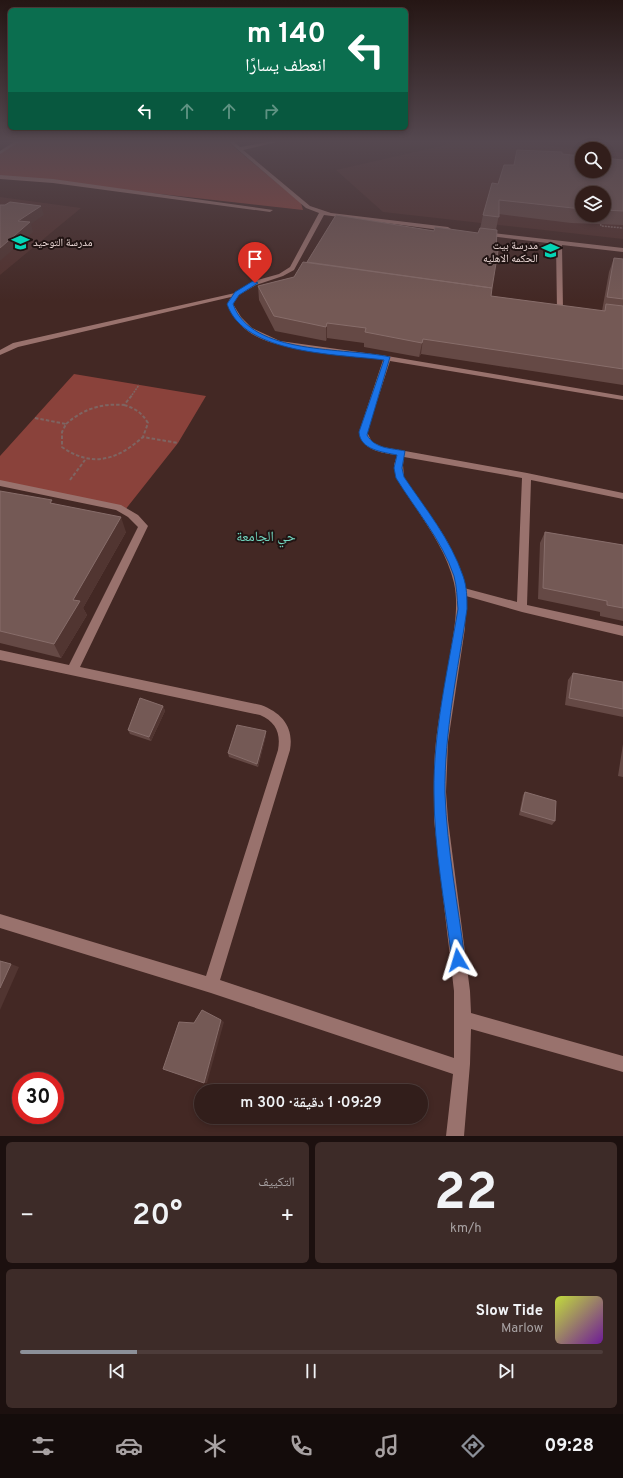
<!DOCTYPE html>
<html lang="ar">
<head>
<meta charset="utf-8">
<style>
  :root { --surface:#321e1b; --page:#3d2b28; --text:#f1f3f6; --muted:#a8a2a3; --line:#4d3c3a; --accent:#8c9099 }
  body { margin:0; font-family:Overpass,"Noto Naskh Arabic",sans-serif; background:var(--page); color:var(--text); direction:rtl; height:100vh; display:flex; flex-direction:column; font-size:15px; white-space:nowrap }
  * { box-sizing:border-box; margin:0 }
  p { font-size:13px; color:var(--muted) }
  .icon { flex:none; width:22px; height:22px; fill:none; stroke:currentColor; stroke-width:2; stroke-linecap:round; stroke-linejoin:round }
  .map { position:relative; height:1136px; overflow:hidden; direction:ltr }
  .details { display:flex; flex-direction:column; gap:6px; padding:6px; background:#1c100f; flex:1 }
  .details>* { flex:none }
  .hud { position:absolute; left:8px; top:8px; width:400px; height:122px; border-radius:6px; box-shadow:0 2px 6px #0003,0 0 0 1px var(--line); direction:rtl; background:#0b6e4f; color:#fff; overflow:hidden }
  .controls { position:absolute; left:575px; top:142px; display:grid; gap:8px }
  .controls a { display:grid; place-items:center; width:36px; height:36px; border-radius:50%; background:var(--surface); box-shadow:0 2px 6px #0003,0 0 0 1px var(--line); font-size:20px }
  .speed { position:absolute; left:12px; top:1072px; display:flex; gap:8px; font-size:20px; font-weight:700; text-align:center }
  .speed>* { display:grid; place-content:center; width:52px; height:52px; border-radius:50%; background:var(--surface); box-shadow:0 2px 6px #0003,0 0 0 1px var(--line); line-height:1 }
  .speed .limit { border:6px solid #d22; background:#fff; color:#111 }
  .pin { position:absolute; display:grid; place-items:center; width:34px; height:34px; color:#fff; margin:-41px -17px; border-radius:50% 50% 50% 0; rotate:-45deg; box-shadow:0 0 4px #0007 }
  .pin .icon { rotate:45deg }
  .me { position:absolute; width:44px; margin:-22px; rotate:353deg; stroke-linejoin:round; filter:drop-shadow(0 0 3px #0008) }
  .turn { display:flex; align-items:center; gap:14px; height:84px; padding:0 16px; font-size:18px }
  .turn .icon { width:52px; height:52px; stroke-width:2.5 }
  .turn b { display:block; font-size:28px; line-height:34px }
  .lanes { display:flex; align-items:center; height:38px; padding:0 16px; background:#0003; justify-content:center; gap:20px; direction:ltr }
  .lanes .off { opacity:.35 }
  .big { font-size:30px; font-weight:600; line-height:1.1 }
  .details .tile { flex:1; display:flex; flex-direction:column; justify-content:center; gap:6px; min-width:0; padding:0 14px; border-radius:6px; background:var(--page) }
  .details .dial { align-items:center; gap:0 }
  .dial b { font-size:52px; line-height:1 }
  .song { display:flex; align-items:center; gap:12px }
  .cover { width:48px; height:48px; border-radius:6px; background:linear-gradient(135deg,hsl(70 70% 55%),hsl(280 70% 35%)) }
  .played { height:4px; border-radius:2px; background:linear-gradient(90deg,var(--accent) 20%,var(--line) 20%) }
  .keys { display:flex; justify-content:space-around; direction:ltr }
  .heat { display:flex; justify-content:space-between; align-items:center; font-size:22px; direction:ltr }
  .details .tiles { flex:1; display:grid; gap:6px; grid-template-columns:1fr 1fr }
  .tile:last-child { grid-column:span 2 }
  .trip { position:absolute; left:194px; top:1084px; width:234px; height:40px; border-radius:20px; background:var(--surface); box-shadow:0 2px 6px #0003,0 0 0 1px var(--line); font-weight:600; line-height:40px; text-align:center; direction:rtl }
  .tab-bar { display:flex; height:64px; justify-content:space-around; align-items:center; background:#140c0b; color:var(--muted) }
  .tab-bar .icon { width:28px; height:28px }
  .tab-bar .active { color:var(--accent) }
  .tab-bar b { font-size:18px; color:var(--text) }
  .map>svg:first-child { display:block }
  .built { fill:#51302c; fill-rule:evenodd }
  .green { fill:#8a423b }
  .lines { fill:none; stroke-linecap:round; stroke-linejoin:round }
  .path-far1 { stroke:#7e6562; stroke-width:1.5; stroke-dasharray:2 1; stroke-linecap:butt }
  .path { stroke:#7e6562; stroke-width:2; stroke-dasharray:3.5 2; stroke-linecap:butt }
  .minor { fill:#99726d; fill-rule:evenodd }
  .wall { fill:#654945; fill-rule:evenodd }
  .shaded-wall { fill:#513531 }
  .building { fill:#745955; stroke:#876d6a }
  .route { fill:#1a73e8; stroke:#114b97 }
  .labels { text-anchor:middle; stroke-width:4; stroke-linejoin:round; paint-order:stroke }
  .far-poi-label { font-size:11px; fill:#efdcda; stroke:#211413; text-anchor:start }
  .neighbourhood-label { font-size:14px; fill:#72d6bf; stroke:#211413 }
</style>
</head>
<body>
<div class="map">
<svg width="623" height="1136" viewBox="0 0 623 1136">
  <rect width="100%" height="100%" fill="#432824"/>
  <path class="built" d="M 459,142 L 509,142 L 584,149 L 582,149 L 582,171 L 604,171 L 604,151 L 623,153 L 623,239 L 383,212 L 336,170 ZM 582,193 L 604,193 L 604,215 L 582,215 Z
    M 0,197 L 81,208 L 0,275 Z"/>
  <path class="green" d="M 16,142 L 228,142 L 301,203 L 303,210 L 0,176 L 0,152 Z
    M 74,374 L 206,396 L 178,443 L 125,510 L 0,483 L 0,456 Z"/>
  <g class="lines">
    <path class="path-far1" d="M 599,215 L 601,226 L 623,228
      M 132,395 L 139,385"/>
    <path class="path" d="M 124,405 C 135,408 142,413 148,423 L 143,437
      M 35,418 L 66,424 L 62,432 L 62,447 C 92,468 117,460 143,437 L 178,443
      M 66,424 C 83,409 102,403 124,405 L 133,394
      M 70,480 L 85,460"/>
    <path class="minor" d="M 14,142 L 19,142 L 0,154 L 0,151 Z
      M 229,142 L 234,142 L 240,147 L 268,142 L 277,142 L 243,150 L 310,206 L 331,213 L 448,227 L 451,229 L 448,231 L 324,215 L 294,270 L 283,276 L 256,285 L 239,295 L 233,304 L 241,317 L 252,328 L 280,341 L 387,356 L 623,396 L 623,400 L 390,361 L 367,432 L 372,442 L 383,447 L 527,473 L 623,493 L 623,499 L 531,480 L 527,605 L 623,626 L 623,636 L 522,612 L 466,596 L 465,628 L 448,742 L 446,792 L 448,820 L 470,991 L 471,1013 L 623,1056 L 623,1072 L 471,1029 L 470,1064 L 464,1136 L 446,1136 L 453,1074 L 211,993 L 0,928 L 0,914 L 206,976 L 278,750 C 281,733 276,722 260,715 L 0,660 L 0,650 L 69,665 L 138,527 L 128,517 L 116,510 L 0,486 L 0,480 L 121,505 L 138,515 L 148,526 L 80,667 L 261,705 C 282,713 294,727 290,750 L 220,980 L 454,1058 L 454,991 L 434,820 C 434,794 433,767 436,741 C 439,712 446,683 450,655 C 454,631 459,606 454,583 C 445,544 416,511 396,477 L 394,465 L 397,455 C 381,453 362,450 359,432 L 383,360 C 362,357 340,354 319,351 C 282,346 244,344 227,304 L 231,297 L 18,347 L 0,355 L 0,350 L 13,343 L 235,293 L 254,281 L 279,274 L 290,267 L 319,213 L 306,208 ZM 404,457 L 522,478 L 517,602 L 464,588 C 459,546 425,511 404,477 L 403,465 Z
      M 0,175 L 53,179 L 273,210 L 270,212 L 53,183 L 0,179 Z
      M 484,232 L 623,248 L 623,252 L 562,245 L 563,310 L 560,312 L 557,310 L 556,244 L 482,235 L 482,233 Z"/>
  </g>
  <path class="wall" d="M 517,150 L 623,160 L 623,225 L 571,223 L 499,214 L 496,230 L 491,296 L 602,311 L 609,272 L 614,258 L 623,259 L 623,385 L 421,354 L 419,357 L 364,347 L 364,343 L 327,338 L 326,341 L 275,331 L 259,300 L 258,286 L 294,277 L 307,263 L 307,262 L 434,231 L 478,233 L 480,229 L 483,215 L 498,184 L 514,165 ZM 582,193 L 604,193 L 604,215 L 582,215 Z
    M 0,491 L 53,503 L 126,532 L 83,608 L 87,615 L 61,658 L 0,643 Z
    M 545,532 L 623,545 L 623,621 L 600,616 L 600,612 L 538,599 L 540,543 Z
    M 573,673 L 623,682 L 623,717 L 565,705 L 568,680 Z
    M 163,706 L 165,711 L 151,741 L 130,734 L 128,730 Z
    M 266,731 L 266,735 L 258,767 L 229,757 L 228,753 Z
    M 623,744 L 623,777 L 618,776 Z
    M 525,792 L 555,821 L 552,825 L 519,815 L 523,795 Z"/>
  <path class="shaded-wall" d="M 41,206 L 44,215 L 31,224 L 33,232 L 0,261 L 0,248 L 18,221 Z
    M 327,323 L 327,338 L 326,341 L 326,327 Z
    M 423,339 L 421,354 L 419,357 L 422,343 Z
    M 121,517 L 126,532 L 83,608 L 87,615 L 61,658 L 54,644 L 73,600 Z
    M 163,706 L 165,711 L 151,741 L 149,737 Z
    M 266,731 L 266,735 L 258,767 L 257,764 Z
    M 11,964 L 19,967 L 0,1010 L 0,988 Z
    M 221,1020 L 224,1022 L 207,1083 L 204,1083 Z"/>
  <path class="building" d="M 517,150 L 562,152 L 562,154 L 582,156 L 582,171 L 604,171 L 604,158 L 623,160 L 623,211 L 604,210 L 604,193 L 582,193 L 582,209 L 499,200 L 499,217 L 483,215 L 492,183 L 498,184 L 504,165 L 514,165 Z
    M 10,202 L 41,206 L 18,221 L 30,222 L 0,248 L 0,205 L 5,205 Z
    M 336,215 L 434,231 L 435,227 L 478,233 L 480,228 L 497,230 L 496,250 L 498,251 L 492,288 L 307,262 Z
    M 614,258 L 623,259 L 623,299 L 607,297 Z
    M 303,262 L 492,288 L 491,296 L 605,311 L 606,304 L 623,306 L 623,369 L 423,339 L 422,343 L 365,332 L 366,328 L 327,323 L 326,327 L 274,316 L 258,286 L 294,277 Z
    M 0,491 L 52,500 L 50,503 L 121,517 L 73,600 L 80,601 L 54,644 L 0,631 Z
    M 545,532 L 623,545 L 623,608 L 607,605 L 607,601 L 543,588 Z
    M 573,673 L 623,682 L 623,709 L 569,698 Z
    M 140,698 L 163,706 L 149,737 L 128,730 Z
    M 237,725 L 266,731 L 257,764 L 228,753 Z
    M 525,792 L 556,801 L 555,821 L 521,811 Z
    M 0,961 L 11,964 L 0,988 Z
    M 202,1010 L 221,1020 L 204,1083 L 163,1069 L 179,1022 L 194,1023 Z"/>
  <linearGradient id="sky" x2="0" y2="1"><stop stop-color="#251614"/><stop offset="0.47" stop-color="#554850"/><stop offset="1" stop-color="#554850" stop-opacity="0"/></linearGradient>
  <rect width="623" height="301" fill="url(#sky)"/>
  <path class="route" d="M 253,281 L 258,283 L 239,295 L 233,304 C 251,356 346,347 390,357 L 367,435 C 375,449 391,448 405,451 L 402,468 L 404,477 C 425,508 451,540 463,576 C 467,587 467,598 467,609 C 458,670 444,732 445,794 C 447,849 458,905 465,960 L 463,965 L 458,967 L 454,965 L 452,960 C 445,905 434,849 434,793 C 433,732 448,670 458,609 C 457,598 457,587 454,576 C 442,540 415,509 396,478 L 394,468 L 397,455 C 383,452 360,450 359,432 L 384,360 C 339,354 244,355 227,304 L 235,292 Z"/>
  <defs>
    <symbol id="school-bare" viewBox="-9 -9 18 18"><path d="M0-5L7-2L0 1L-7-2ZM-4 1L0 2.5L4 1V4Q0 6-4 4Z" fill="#04d5b6" stroke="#211413" stroke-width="2.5" paint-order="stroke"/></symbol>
  </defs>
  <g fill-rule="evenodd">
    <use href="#school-bare" x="8" y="230" width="25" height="25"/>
    <use href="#school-bare" x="538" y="238" width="25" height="25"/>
  </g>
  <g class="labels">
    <g class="far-poi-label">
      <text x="33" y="246">مدرسة التوحيد</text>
      <text x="538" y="249" text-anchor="end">مدرسة بيت<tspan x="538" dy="13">الحكمه الاهليه</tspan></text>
    </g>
    <g class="neighbourhood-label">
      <text x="266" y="541">حي الجامعة</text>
    </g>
  </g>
</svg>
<div class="controls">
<a><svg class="icon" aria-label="search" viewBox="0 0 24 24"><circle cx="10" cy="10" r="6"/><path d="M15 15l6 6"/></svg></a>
<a><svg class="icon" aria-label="layers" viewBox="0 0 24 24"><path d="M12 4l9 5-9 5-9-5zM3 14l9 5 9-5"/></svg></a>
</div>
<div class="speed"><div class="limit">30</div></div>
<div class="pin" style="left:255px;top:283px;background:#d93025"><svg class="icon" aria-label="arrive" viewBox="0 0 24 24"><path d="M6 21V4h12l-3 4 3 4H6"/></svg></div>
<svg class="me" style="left:458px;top:960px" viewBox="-20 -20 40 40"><path d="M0-17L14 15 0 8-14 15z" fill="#1a73e8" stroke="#fff" stroke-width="4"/></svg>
<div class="trip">09:29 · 1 دقيقة · 300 m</div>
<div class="hud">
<div class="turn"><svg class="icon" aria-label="left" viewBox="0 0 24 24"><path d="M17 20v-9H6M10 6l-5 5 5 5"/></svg><div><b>140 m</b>انعطف يسارًا</div></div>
<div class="lanes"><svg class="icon" aria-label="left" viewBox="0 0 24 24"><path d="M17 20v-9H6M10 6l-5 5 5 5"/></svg><svg class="icon off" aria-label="ahead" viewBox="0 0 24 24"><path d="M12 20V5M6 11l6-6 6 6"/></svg><svg class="icon off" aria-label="ahead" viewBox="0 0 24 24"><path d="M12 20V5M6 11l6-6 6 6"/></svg><svg class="icon off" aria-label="right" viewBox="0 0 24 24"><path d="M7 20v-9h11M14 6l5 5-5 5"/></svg></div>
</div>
</div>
<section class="details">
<div class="tiles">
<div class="tile dial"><b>22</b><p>km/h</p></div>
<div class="tile"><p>التكييف</p>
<div class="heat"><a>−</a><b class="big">20°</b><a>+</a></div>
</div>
<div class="tile">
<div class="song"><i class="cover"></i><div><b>Slow Tide</b><p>Marlow</p></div></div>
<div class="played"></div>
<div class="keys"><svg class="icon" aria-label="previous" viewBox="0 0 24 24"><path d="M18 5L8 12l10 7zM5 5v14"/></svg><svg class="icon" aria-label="pause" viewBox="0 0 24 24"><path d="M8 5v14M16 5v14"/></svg><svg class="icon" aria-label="next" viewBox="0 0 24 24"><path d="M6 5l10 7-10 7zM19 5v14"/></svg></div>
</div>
</div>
</section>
<nav class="tab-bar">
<b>09:28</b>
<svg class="icon active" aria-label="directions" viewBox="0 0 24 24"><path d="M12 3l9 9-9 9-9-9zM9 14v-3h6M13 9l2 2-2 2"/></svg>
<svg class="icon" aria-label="music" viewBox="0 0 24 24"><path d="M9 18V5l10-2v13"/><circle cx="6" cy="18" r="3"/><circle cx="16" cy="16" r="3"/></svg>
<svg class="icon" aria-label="phone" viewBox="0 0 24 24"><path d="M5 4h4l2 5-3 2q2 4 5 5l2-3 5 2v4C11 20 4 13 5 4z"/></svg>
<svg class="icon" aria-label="climate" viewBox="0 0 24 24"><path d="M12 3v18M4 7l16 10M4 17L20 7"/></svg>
<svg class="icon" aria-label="car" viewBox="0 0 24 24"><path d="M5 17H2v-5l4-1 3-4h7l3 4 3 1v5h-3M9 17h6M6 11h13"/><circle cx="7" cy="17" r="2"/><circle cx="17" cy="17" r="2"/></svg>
<svg class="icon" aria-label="filters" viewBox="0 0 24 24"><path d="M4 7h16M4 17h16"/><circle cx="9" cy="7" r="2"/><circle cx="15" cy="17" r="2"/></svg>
</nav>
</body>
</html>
